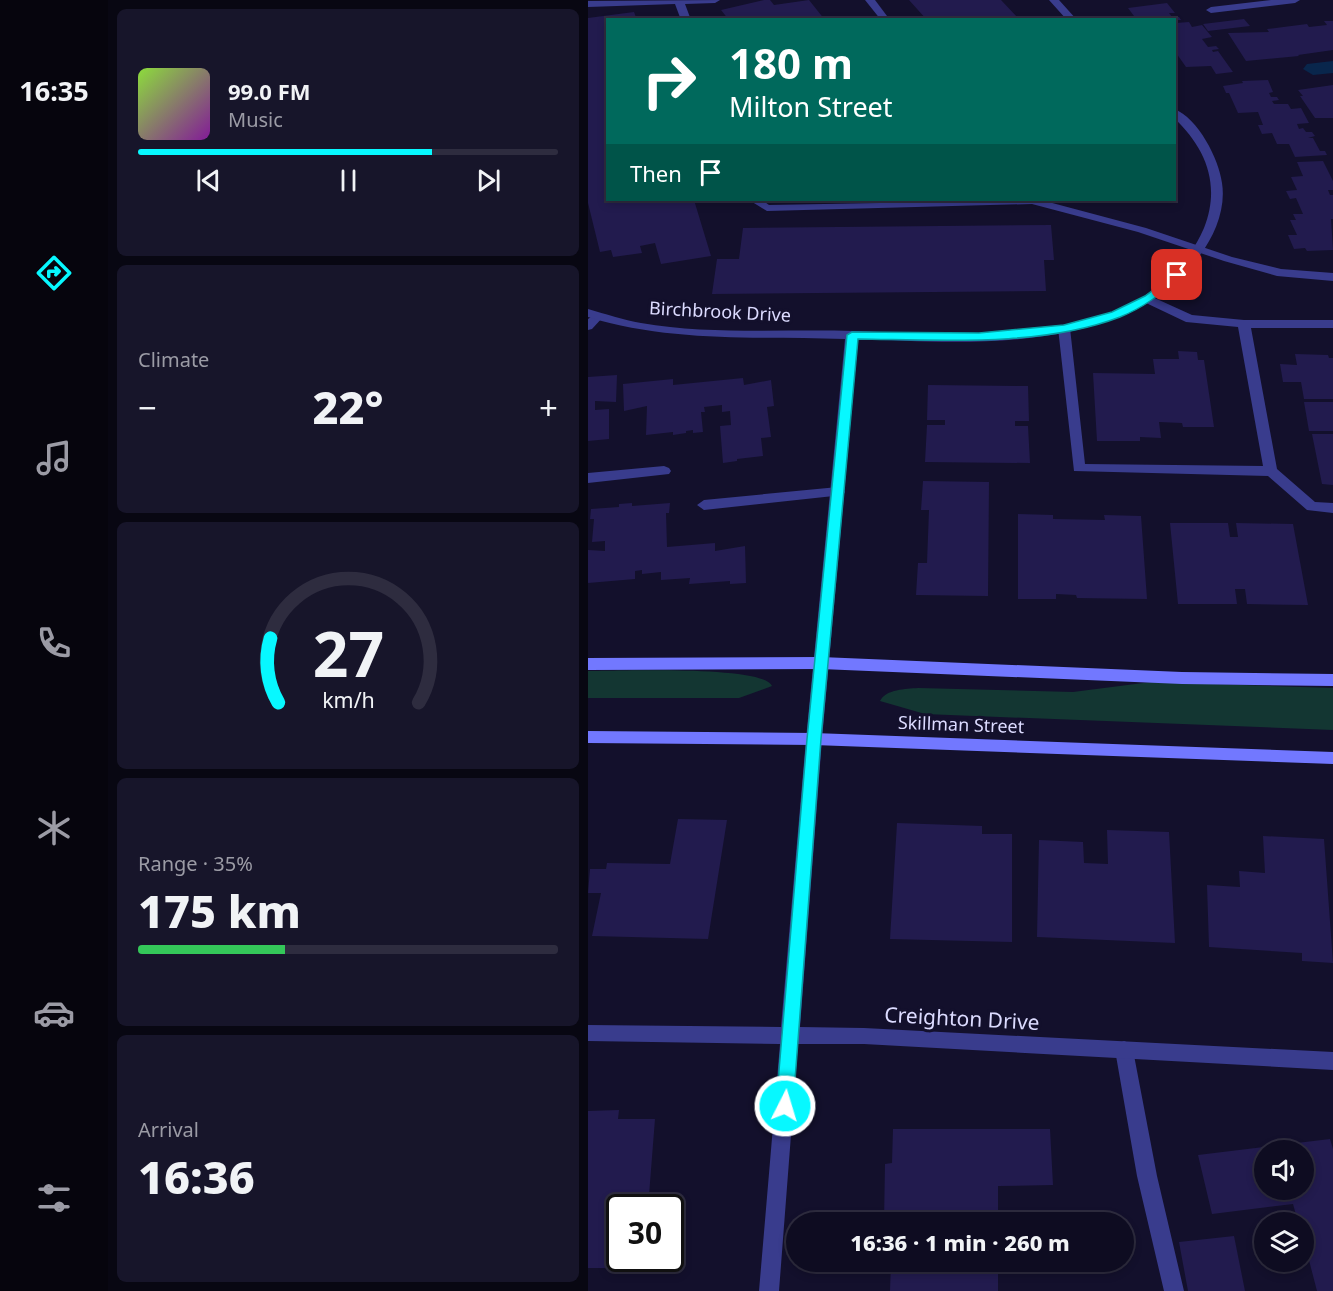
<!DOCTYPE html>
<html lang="en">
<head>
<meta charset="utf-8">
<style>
  :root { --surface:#0e0c21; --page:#17152a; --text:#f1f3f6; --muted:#9b9ba5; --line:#2e2c3f; --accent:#07f8ff }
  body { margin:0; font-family:"Noto Sans",sans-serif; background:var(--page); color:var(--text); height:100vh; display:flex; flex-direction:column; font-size:22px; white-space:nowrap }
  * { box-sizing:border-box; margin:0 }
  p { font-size:20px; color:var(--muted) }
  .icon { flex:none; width:33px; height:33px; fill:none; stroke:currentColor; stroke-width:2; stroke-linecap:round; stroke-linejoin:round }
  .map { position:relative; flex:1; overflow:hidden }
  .side { display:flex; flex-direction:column; gap:9px; padding:9px; background:#080712; width:480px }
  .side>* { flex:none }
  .top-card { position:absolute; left:18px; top:18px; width:570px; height:183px; border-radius:0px; box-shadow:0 3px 9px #0003,0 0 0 2px var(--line); background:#00695c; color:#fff; overflow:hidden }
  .fabs { position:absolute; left:666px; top:1140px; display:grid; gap:12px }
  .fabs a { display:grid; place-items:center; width:60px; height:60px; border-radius:50%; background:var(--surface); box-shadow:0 3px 9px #0003,0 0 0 2px var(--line); font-size:30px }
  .speed { position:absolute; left:18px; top:1194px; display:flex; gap:12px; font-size:30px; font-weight:700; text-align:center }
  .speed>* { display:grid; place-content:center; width:78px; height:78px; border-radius:50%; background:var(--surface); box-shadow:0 3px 9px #0003,0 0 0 2px var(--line); line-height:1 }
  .speed .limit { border:3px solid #111; border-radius:9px; background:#fff; color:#111 }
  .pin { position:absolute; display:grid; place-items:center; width:51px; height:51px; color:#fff; margin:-26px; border-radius:12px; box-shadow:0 3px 9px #0006 }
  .me { position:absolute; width:66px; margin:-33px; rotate:5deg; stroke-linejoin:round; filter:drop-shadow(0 0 4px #0008) }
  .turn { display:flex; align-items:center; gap:21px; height:126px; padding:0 24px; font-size:27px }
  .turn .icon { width:78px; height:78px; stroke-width:2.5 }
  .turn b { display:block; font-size:42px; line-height:51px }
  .then { display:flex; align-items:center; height:57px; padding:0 24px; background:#0003; gap:12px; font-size:22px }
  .big { font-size:45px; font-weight:800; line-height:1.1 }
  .side .card { flex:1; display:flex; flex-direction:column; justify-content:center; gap:9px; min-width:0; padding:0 21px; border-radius:9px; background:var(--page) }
  .side .dial { align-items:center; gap:0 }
  .dial svg { height:156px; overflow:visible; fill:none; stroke:var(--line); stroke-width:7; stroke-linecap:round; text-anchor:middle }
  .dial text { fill:var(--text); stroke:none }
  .song { display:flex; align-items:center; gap:18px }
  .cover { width:72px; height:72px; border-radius:9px; background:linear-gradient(135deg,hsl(90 70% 55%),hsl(290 70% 35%)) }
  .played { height:6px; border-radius:3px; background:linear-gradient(90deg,var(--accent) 70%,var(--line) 70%) }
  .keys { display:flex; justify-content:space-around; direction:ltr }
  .heat { display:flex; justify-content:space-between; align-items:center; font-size:33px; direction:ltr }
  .charge { height:9px; border-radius:4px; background:linear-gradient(90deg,#34c759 35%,var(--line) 0) }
  .trip { position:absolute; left:198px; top:1212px; width:348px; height:60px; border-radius:30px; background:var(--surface); box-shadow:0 3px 9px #0003,0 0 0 2px var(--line); font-weight:800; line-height:60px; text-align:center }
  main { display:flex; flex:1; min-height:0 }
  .dock { display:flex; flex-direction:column; width:108px; justify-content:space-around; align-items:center; background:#06050d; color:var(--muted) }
  .dock .icon { width:42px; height:42px }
  .dock .current { color:var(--accent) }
  .dock b { font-size:27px; color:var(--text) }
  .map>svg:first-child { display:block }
  .green { fill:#133632 }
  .water { fill:#09264c }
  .building { fill:#221b4e; fill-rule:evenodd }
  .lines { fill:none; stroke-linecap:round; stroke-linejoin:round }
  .lane { fill:#393c8d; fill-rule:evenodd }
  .street { fill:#393c8d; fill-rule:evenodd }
  .secondary { fill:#7278ff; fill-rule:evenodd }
  .route { fill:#07f8ff; stroke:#05a1a6; stroke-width:1.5 }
  .labels { text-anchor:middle; stroke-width:6; stroke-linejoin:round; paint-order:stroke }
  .street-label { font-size:18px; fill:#dcdbff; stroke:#13102c }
  .near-street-label { font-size:21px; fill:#dcdbff; stroke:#13102c }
</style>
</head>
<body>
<main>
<nav class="dock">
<b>16:35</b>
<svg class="icon current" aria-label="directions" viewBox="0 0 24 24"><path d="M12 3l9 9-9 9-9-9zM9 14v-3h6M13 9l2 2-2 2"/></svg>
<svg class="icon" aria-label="music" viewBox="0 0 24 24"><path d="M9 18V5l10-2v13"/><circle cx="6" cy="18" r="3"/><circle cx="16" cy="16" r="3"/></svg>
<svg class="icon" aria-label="phone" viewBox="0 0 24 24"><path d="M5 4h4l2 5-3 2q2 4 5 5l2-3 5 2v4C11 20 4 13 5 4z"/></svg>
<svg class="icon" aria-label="climate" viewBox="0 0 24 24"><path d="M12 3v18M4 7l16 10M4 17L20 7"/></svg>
<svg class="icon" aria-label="car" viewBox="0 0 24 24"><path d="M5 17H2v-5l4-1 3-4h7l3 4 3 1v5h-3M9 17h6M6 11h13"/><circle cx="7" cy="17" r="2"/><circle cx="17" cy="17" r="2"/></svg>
<svg class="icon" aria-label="filters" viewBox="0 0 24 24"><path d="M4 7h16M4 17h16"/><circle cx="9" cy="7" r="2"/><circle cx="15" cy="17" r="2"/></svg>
</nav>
<section class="side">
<div class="card">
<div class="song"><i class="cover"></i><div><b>99.0 FM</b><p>Music</p></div></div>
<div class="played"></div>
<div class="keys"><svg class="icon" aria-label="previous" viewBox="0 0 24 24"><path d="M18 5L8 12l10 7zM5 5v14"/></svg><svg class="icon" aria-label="pause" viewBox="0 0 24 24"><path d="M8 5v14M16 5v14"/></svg><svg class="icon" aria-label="next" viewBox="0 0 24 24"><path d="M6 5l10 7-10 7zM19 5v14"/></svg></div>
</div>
<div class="card"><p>Climate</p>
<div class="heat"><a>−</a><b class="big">22°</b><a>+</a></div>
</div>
<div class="card dial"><svg viewBox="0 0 100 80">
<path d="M14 69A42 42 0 1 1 86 69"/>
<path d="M14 69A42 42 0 0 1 10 36" stroke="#07f8ff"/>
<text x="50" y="56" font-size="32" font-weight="700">27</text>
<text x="50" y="72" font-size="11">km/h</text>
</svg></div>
<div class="card"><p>Range · 35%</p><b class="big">175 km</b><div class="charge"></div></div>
<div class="card"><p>Arrival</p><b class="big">16:36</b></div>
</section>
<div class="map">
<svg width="745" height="1291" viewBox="0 0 745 1291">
  <rect width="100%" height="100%" fill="#13102c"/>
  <path class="green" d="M 0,671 C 27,671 176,665 184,686 L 151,698 L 0,698 Z
    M 563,682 L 745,688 L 745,730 L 337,714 L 292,701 C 298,689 318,689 330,688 L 485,692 Z"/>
  <path class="water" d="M 745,61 L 745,73 L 725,75 L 715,69 L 719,64 Z"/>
  <path class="building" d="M 176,0 L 182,0 L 186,5 L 221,0 L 237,20 L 141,20 L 133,10 Z
    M 321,0 L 413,0 L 432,20 L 339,20 Z
    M 579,3 L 587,13 L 581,13 L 584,17 L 591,17 L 593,20 L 549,20 L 540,8 Z
    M 46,12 L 49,20 L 20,20 L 20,200 L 106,200 L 123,256 L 73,264 L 67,243 L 52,246 L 54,253 L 25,257 L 23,250 L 12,252 L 0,203 L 0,18 Z
    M 656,19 L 662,26 L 620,31 L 615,24 Z
    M 586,21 L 588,23 L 601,22 L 604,27 L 614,25 L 624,37 L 614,39 L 620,47 L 628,46 L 631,49 L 624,50 L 625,52 L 630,51 L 645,72 L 628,74 L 623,66 L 598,67 L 586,50 Z
    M 736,21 L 745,21 L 745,50 L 710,55 L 711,56 L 658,61 L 640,33 L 681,32 L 679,29 L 719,24 L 721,27 L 739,25 Z
    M 680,80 L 685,92 L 681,93 L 683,97 L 689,97 L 691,100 L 684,101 L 686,104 L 700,104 L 703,109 L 713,108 L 721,123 L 709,124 L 711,129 L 715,128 L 718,132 L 724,132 L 727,136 L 720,138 L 725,138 L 732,151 L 737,151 L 739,155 L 707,157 L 701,144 L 689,144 L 684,133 L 674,134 L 670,125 L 675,125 L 670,112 L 650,113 L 641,93 L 638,93 L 635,86 L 655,83 L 654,81 Z
    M 745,85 L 745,118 L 727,118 L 712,96 L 715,96 L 710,90 Z
    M 735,161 L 745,181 L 745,190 L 740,190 L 742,195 L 745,195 L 745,219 L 743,219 L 745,250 L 719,251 L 717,248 L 706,249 L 700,235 L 709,235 L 702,220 L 708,220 L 705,214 L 715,214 L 708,198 L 702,199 L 698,191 L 709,190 L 703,177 L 715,176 L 709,162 Z
    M 463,225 L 466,260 L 456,260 L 458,291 L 124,294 L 129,259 L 151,259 L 155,228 Z
    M 590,351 L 609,352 L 610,360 L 616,360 L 626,427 L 595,427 L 594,423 L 571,422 L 573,438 L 552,437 L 552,441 L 509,441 L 505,373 L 567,374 L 565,359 L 591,359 Z
    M 707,354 L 740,355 L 741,358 L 745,358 L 745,399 L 716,399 L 713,382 L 695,382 L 692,364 L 709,365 Z
    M 29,375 L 28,402 L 7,401 L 7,410 L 21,409 L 21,439 L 0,441 L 0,377 Z
    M 155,378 L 156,385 L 183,380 L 186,406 L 179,407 L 183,437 L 173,438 L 175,456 L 149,459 L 149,461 L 135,463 L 132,426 L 143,425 L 142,411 L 134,412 L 134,405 L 116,407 L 117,412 L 113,412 L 115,432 L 105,433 L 105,430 L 98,431 L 98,433 L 85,435 L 85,432 L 58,435 L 59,406 L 36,411 L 35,384 L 85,379 L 85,385 Z
    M 340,385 L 440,386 L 441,421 L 427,421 L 427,426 L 440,426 L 442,463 L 337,462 L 339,425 L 357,425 L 357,420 L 339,420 Z
    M 716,402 L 745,402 L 745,431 L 721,431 Z
    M 724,434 L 745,434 L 745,485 L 734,484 Z
    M 335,481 L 401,482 L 400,596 L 328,595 L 330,563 L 339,563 L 341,510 L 333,510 Z
    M 44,503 L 44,506 L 82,503 L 81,513 L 78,513 L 79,547 L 127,543 L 127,551 L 157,546 L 158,583 L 142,584 L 142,581 L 101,584 L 102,578 L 73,580 L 73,572 L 54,574 L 54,570 L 47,571 L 47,579 L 0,583 L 0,550 L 17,551 L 17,541 L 4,542 L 6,519 L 2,519 L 3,509 L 31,507 L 31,504 Z
    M 430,514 L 465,515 L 465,519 L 517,520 L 516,515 L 553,516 L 559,599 L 489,598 L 488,595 L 468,594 L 468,599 L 430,599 Z
    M 582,523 L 640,523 L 642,537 L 650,537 L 648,523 L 705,524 L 720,605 L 659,604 L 657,589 L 647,589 L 649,604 L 590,604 Z
    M 90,819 L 139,820 L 120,939 L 4,936 L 13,893 L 0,893 L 2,869 L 18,869 L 19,863 L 82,864 Z
    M 309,823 L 394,826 L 394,834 L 424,834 L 424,942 L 302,939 Z
    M 519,830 L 581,832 L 587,943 L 449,937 L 451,840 L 495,842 L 496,863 L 520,864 Z
    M 675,836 L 736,839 L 745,963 L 714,961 L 714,953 L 621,947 L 619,885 L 652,887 L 651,871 L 677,873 Z
    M 31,1110 L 30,1119 L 67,1119 L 60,1208 L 32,1208 L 32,1258 L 49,1258 L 47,1268 L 0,1268 L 0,1111 Z
    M 305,1129 L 462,1129 L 465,1185 L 410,1186 L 410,1222 L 296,1222 L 297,1164 L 304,1163 Z
    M 742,1139 L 745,1149 L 745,1291 L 729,1291 L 716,1241 L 716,1222 L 710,1222 L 705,1204 L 624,1214 L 610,1155 ZM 676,1150 L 716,1150 L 716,1190 L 676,1190 Z
    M 646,1236 L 657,1291 L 600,1291 L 591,1242 Z
    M 303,1262 L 410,1262 L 410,1291 L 302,1291 Z"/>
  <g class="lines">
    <path class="lane" d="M 132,0 L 127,3 L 97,4 L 103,20 L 93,20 L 87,4 L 0,7 L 0,1 Z
      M 277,0 L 287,0 L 302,20 L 293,20 Z
      M 683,0 L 712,0 L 707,3 L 623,13 L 618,10 L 623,7 Z
      M 161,200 L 174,200 L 181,205 L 453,200 L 558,228 L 644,257 L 693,269 L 745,273 L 745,281 L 689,276 L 636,261 L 550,232 L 444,204 L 179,211 Z
      M 560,295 L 604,315 L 656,320 L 745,320 L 745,328 L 663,328 L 689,469 L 727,502 L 745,503 L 745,513 L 719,510 L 680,476 L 486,471 L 470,328 L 476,324 L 482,328 L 497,464 L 675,466 L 650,327 L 598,322 L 556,302 L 554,299 Z
      M 9,313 L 15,317 L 4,329 L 0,330 L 0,319 Z
      M 76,466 L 81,468 L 83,471 L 81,474 L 0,483 L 0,473 Z
      M 250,487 L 255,489 L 257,492 L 255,495 L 116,510 L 109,505 L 116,500 Z
      M 536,1041 L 543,1044 L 545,1050 L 569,1176 L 596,1291 L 576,1291 L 549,1176 L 527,1050 L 529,1044 Z"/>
    <path class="street" d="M 461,0 L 471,0 L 489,20 L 479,20 Z
      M 586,109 C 610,118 631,159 634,183 C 638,208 627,235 612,255 C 538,356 381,343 270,339 L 234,739 L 212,1027 L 276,1028 L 745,1052 L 745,1070 L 276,1044 L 210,1044 L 191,1291 L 171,1291 L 192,1044 L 0,1041 L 0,1025 L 193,1027 L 218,739 L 257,339 C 171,336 84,343 0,317 L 0,309 C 18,314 35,320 53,323 C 122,335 195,329 265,331 C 347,334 447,342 525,312 C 564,297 600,266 616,228 C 633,185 618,148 586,118 Z"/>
    <path class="secondary" d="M 233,657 L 594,672 L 745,674 L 745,686 L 594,684 L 233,669 L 0,670 L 0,658 Z
      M 0,731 L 226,733 L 745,752 L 745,764 L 226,745 L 0,743 Z"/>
  </g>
  <path class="route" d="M 589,272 L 593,273 L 593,278 C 574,293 555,308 532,317 C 454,347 352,340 270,339 L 233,739 L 205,1106 L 203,1111 L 197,1114 L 191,1111 L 188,1106 L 219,739 L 259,335 L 264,332 L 391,333 L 476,325 L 524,312 L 557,296 Z"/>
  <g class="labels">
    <g class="street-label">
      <text transform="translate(132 312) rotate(3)" y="6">Birchbrook Drive</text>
      <text transform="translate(373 725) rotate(2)" y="6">Skillman Street</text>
    </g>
    <g class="near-street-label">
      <text transform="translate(374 1019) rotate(3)" y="7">Creighton Drive</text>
    </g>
  </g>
</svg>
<div class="fabs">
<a><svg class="icon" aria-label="sound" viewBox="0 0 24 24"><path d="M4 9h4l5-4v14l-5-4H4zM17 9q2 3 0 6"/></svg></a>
<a><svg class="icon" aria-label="layers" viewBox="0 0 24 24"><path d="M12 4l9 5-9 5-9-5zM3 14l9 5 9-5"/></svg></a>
</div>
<div class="speed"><div class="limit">30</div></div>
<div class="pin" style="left:589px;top:275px;background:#d93025"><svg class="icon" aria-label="arrive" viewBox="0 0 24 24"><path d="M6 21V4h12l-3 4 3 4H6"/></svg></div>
<svg class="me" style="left:197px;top:1106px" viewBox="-20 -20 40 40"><circle r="17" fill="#07f8ff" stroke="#fff" stroke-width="3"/><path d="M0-11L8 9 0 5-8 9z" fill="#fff"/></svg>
<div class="trip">16:36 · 1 min · 260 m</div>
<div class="top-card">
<div class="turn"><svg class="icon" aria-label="right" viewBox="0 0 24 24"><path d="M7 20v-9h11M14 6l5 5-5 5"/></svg><div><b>180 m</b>Milton Street</div></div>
<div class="then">Then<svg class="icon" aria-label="arrive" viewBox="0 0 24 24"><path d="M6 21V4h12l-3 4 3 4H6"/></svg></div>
</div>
</div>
</main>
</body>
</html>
